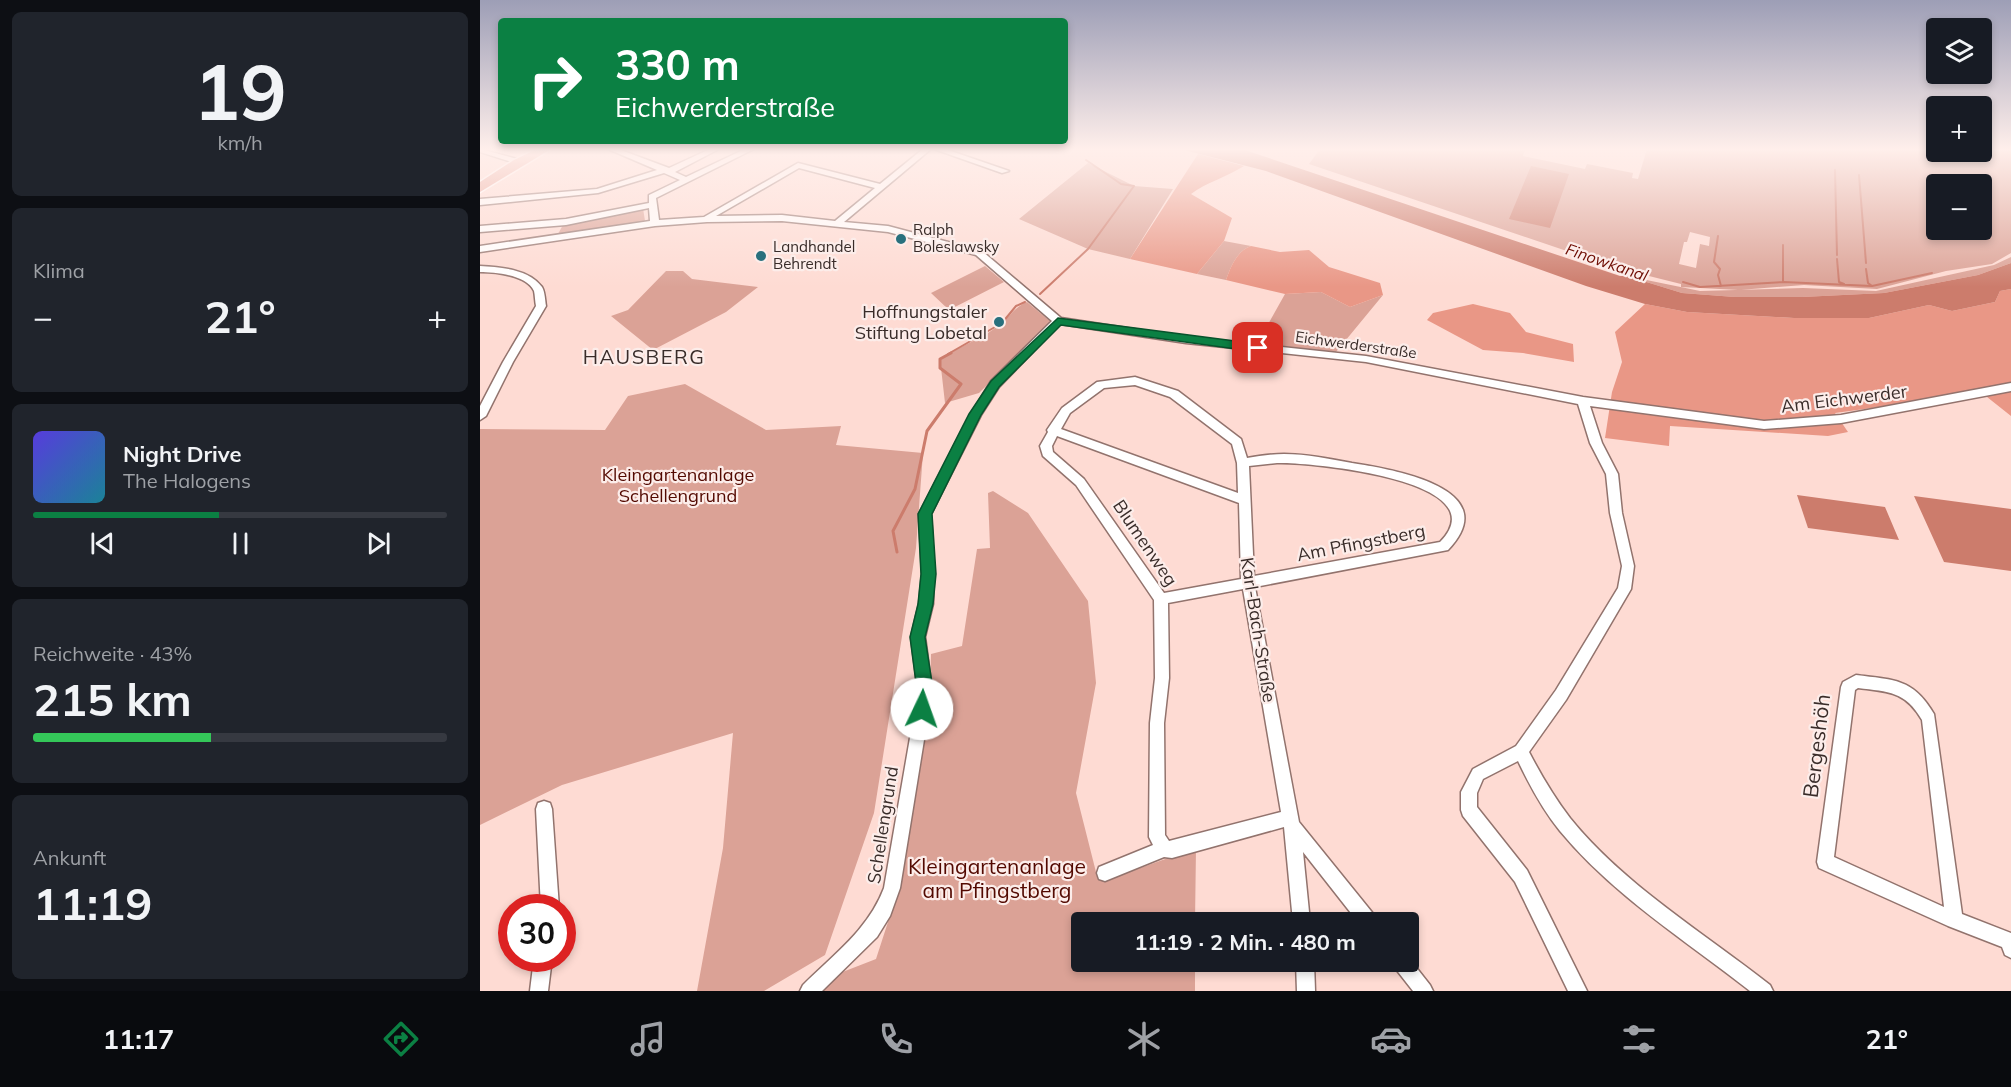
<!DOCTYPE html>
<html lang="de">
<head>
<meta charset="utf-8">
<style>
  :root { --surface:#171b24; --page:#20242c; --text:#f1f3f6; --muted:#9ea1a6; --line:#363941; --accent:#0b8043 }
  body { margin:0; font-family:Mulish,sans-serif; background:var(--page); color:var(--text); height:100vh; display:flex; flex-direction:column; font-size:22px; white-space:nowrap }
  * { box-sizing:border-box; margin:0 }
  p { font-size:20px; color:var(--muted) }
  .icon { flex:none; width:33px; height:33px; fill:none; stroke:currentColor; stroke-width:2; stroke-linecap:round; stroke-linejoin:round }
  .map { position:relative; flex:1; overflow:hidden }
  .drawer { display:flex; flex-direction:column; gap:12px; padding:12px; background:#0d0f14; width:480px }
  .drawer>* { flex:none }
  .guide { position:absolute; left:18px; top:18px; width:570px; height:126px; border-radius:6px; box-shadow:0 3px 9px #0003; background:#0b8043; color:#fff; overflow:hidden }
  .buttons { position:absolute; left:1446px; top:18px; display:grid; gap:12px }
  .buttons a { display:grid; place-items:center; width:66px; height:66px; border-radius:6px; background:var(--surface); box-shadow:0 3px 9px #0003; font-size:30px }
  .speed { position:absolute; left:18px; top:894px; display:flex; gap:12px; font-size:30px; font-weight:700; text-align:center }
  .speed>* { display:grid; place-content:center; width:78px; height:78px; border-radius:50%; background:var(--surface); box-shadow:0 3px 9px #0003; line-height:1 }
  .speed .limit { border:9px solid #d22; background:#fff; color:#111 }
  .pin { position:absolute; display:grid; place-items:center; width:51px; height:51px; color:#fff; margin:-26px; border-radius:12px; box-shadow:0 3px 9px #0006 }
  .me { position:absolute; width:66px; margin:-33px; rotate:3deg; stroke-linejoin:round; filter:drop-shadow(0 0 4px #0008) }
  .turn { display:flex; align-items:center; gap:21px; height:126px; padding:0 18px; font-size:27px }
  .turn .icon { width:78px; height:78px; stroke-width:2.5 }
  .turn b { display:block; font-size:42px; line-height:51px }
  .big { font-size:45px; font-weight:700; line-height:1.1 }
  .drawer .tile { flex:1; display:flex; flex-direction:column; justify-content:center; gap:9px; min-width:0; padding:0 21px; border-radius:9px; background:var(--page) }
  .drawer .dial { align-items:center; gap:0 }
  .dial b { font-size:78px; line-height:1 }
  .song { display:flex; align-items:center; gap:18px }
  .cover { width:72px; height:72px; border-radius:9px; background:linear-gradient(135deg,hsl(250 70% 55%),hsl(190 70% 35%)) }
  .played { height:6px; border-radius:3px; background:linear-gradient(90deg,var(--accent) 45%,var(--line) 45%) }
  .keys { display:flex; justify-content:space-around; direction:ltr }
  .heat { display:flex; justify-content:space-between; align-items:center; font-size:33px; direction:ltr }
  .charge { height:9px; border-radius:4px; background:linear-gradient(90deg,#34c759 43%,var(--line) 0) }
  .trip { position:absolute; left:591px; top:912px; width:348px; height:60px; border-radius:6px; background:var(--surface); box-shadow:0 3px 9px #0003; font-weight:700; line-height:60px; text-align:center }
  .tabs { display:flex; height:96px; justify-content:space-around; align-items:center; background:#090b0e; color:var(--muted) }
  .tabs .icon { width:42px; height:42px }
  .tabs .on { color:var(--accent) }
  .tabs b { font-size:27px; color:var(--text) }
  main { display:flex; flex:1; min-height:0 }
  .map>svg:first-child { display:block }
  .green { fill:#dba296; fill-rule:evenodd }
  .forest { fill:#e99786 }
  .water { fill:#cc7c6c }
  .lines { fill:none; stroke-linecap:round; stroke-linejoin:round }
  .stream-far1 { stroke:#cc7c6c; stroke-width:2 }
  .stream { stroke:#cc7c6c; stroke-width:3 }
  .minor-casing { stroke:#92736d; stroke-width:3 }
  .primary-casing { stroke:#fff; stroke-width:3 }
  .minor { fill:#fff; fill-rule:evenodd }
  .primary { fill:#e69b8e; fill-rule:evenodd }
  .route { fill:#0b8043; stroke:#07532c; stroke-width:1.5 }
  .poi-dot { fill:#29707d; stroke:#fcedea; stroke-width:2 }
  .labels { text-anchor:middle; stroke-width:4.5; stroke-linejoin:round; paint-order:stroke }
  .far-poi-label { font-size:15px; fill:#392c29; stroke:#fcedea; text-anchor:start }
  .far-street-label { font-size:15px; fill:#392c29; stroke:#fcedea }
  .far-water-label { font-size:16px; font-style:italic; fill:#6e0b00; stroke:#fcedea }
  .poi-label { font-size:18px; fill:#392c29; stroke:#fcedea; text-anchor:end }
  .street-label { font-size:18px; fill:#392c29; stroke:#fcedea }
  .park-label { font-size:18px; fill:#530901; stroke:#fcedea }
  .neighbourhood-label { font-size:20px; letter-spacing:1.5px; fill:#392c29; stroke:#fcedea }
  .near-street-label { font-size:21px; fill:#392c29; stroke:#fcedea }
  .near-park-label { font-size:21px; fill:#530901; stroke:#fcedea }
</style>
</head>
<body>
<main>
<section class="drawer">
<div class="tile dial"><b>19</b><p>km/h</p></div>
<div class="tile"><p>Klima</p>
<div class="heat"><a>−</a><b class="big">21°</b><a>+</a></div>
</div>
<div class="tile">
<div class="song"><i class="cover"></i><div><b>Night Drive</b><p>The Halogens</p></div></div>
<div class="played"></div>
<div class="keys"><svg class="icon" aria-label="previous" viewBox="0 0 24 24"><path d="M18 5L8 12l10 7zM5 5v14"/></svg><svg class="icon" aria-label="pause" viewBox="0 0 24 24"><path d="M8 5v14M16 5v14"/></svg><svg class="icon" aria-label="next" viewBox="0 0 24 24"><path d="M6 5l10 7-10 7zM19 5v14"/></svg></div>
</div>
<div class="tile"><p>Reichweite · 43%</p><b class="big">215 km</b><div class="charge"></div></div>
<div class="tile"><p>Ankunft</p><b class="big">11:19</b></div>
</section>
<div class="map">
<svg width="1531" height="991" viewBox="0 0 1531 991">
  <rect width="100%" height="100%" fill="#fedbd3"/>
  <path class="green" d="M 840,149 L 1045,149 L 1043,156 L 1105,169 L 1107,164 L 1153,173 L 1152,178 L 1158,179 L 1167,149 L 1252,149 L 1271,151 L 1260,149 L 1456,149 L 1456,152 L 1502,152 L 1502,149 L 1531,149 L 1531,253 L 1512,264 L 1466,271 L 1397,289 L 1324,285 L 1259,290 L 1201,287 L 1201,284 L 1137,268 L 829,164 ZM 1456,184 L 1502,184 L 1502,230 L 1456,230 ZM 1210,232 L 1230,237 L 1229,246 L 1220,244 L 1216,268 L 1199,264 L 1204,242 L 1207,242 Z
    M 608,163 L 654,186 L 693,189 L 650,259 L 608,249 L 539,219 Z
    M 163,208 L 165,221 L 78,234 L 84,223 Z
    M 744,241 L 771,246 C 757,251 751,266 746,280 L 717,274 Z
    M 1531,257 L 1531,263 L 1498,275 L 1404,293 L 1322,297 L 1255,297 L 1202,293 L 1147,276 L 1220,291 L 1323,288 L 1396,291 L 1514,265 Z
    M 505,266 L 524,282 L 469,310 L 451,293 Z
    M 186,271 L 203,271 L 212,279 L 278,287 L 246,312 L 173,350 L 131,316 L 148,310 Z
    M 841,292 L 870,307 L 903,295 L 856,352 L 777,344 L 805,294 Z
    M 547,302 L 571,322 L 499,393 L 465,403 L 460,359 C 480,346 504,338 522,323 C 531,315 535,307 547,302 Z
    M 205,384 L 286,430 L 361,426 L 356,445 L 443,453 L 436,548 L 394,813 L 345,955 L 284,991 L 217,991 L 243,848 L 253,733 L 82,785 L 0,825 L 0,429 L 125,430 L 148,396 Z
    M 513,491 L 548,513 L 608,601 L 616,683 L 596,793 L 617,876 L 635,877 L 716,848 L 715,922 L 602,922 L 602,962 L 715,962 L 715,991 L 333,991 L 342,980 L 396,959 L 420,885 L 450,698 L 451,654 L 482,646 L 497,549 L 510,548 L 508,493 Z"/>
  <path class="forest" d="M 718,154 L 764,166 C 747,177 727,182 711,194 L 752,218 L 744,241 L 717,274 L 650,259 Z
    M 771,246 L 800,252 L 829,250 L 849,267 L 900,283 L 903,295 L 870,307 L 841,292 L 805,294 L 746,280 C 751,266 757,251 771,246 Z
    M 1531,289 L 1531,416 L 1502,393 L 1355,413 L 1368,432 L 1348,436 L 1190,426 L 1189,446 L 1125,438 L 1132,392 L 1142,362 L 1135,332 L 1165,304 L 1207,312 L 1314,318 L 1389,318 L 1449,305 L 1472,311 L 1515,302 L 1520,291 Z
    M 993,304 L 1030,313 L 1046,332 L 1093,344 L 1094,362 L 1043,353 L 1003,350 L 947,320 L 953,313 Z"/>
  <path class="water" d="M 700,149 L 762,149 L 1140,276 L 1147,276 L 1202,293 L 1255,297 L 1322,297 L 1404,293 L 1498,275 L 1531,263 L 1531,289 L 1520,291 L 1515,302 L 1472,311 L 1449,305 L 1389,318 L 1314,318 L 1207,312 L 1165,304 L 1106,286 L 786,171 Z
    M 1051,166 L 1089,174 L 1070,228 L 1029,219 Z
    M 1317,495 L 1405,507 L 1419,540 L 1328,528 Z
    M 1434,496 L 1531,509 L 1531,571 L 1464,562 Z"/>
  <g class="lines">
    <path class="stream-far1" d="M 1355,170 L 1357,255
      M 1379,175 L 1386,263
      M 1238,236 L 1234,262 L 1240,269 L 1238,275 L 1241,286
      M 1303,245 L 1303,281
      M 1357,259 L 1359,282 L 1364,284
      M 1386,269 L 1388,283 L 1392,286
      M 1203,282 L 1220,287 L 1304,282 L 1392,286 L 1452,273
      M 560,294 L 608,249 L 654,186 L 641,184 L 606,160
      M 468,354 L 522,323 L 536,306 L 545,302"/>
    <path class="stream" d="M 417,552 L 413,531 L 435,489 L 447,431 L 481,384 L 460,368 L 460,359 L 471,353"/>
    <defs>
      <path id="minor" d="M 0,149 L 41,160 L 42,162 L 38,164 L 0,152 Z
        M 128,149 L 138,149 L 189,168 L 230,149 L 239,149 L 195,172 L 206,177 L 265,149 L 274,149 L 176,198 L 179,220 L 224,217 L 318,163 L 400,184 L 443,149 L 451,149 L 364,222 L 408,226 L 502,251 L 581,318 L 706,337 L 886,356 L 1103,397 L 1284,421 L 1361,415 L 1531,383 L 1531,391 L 1361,423 L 1284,429 L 1110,406 L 1122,443 L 1138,474 L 1142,513 L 1154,566 L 1151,589 L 1086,700 L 1049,752 C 1061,775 1074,797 1090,818 C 1143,884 1224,933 1290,985 L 1293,991 L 1270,991 C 1205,940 1133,895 1080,831 C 1063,810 1050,786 1038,761 L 1003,779 L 997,793 L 997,807 L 1047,870 L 1107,991 L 1088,991 L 1035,882 L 983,816 L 981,810 L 981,792 L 993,769 L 1036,746 L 1076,690 L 1138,588 L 1142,566 L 1130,513 L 1126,474 L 1110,443 L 1098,404 L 886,362 L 706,343 L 580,324 L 519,387 L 501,415 L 451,514 L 454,574 L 453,604 L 445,637 L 451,683 L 449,709 L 420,888 L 410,916 L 397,937 L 342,991 L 320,991 L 323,985 C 354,954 388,930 404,888 L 435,709 L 437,683 L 431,637 L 439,604 L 442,574 L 439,514 L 491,414 L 511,381 L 572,321 L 496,255 L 408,232 L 302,221 L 227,222 L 175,226 L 0,252 L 0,246 L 170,221 L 169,208 L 86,225 L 0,232 L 0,226 L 86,219 L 169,203 L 169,195 L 200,180 L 184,173 L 118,193 L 0,205 L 0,199 L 117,189 L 177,170 ZM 319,168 L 395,188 L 355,221 L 302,215 L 236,216 Z
        M 454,149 L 465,149 L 529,171 L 522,173 Z
        M 0,266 C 20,267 49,269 62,287 C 65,292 65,300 66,306 L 33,362 L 6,416 L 0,420 L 0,406 L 23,362 L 56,306 C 55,302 55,295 54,291 C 47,275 15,272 0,272 Z
        M 655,377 L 698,391 L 761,439 L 767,458 C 779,456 792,454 804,454 C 827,454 850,459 872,463 C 911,469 1027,488 968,550 L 775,587 L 819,822 L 895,916 L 897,922 L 878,922 L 823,852 L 830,922 L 813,922 L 804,827 L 692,858 L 684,857 L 625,881 L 619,879 L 617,873 L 619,867 L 673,845 L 669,837 L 670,723 L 675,678 L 674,600 L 596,485 L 563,456 L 560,446 L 568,432 L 567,430 L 582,408 L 617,382 ZM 655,385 L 690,397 L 752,444 L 757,463 L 758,493 L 581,429 L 590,413 L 624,388 ZM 577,436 L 759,503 L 761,579 L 684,593 L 604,479 L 573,452 L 572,446 ZM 797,463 C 829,462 1021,480 960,542 L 774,576 L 769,466 ZM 763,589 L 801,812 L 689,841 L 685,835 L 684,723 L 689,678 L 688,603 Z
        M 1376,675 C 1414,680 1433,678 1454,714 L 1482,914 L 1531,933 L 1531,958 L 1525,955 L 1522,947 L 1468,926 L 1339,868 L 1337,862 L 1361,687 L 1363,682 ZM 1378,688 C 1409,692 1425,691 1442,720 L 1464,907 L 1354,857 L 1375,690 Z
        M 64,801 L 70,803 L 72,809 L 79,908 L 61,908 L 56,809 L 58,803 Z
        M 928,957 L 950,985 L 953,991 L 933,991 L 915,968 L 912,962 L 928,962 Z
        M 54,958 L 72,958 L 68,991 L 50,991 Z
        M 816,962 L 834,962 L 835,991 L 817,991 Z"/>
      <path id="primary" d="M 57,149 L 71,149 L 0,192 L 0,182 L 34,160 Z"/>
    </defs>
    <use href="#minor" class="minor-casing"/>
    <use href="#primary" class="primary-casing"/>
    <use href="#minor" class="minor"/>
    <use href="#primary" class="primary"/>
  </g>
  <linearGradient id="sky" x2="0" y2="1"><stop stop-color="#9d9eb6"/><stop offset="0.52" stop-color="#ffefeb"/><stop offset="1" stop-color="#ffefeb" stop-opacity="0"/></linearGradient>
  <rect width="1531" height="287" fill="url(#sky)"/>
  <path class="route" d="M 578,318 L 778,344 L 784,348 L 778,352 L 581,325 L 519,387 L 501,415 L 452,514 L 456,574 L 453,604 L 445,637 L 452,683 L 447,715 L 442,717 L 436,715 L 433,709 L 436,683 L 430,637 L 438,604 L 441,574 L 438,514 L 489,414 L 511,381 Z"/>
  <g class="poi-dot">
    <circle cx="421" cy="239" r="6"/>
    <circle cx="281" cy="256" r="6"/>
    <circle cx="519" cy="322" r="6"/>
  </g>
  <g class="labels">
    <g class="far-poi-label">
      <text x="433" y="235">Ralph<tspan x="433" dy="17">Boleslawsky</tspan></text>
      <text x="293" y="252">Landhandel<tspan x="293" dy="17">Behrendt</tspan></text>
    </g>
    <g class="far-street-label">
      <text transform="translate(876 345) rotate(8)" y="5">Eichwerderstraße</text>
    </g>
    <g class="far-water-label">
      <text transform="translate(1127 262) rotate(19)" y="6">Finowkanal</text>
    </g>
    <g class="poi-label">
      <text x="507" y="318">Hoffnungstaler<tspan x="507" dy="21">Stiftung Lobetal</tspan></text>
    </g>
    <g class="street-label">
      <text transform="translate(1364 399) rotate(-7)" y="6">Am Eichwerder</text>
      <text transform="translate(665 543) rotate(56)" y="6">Blumenweg</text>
      <text transform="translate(881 543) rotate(-11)" y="6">Am Pfingstberg</text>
      <text transform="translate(778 630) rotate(81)" y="6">Karl-Bach-Straße</text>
      <text transform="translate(403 825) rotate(-81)" y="6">Schellengrund</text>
    </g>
    <g class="park-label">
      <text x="198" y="481">Kleingartenanlage<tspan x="198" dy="21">Schellengrund</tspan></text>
    </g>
    <g class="neighbourhood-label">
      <text x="164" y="364">HAUSBERG</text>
    </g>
    <g class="near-street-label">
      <text transform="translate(1337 746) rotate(-83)" y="7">Bergeshöh</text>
    </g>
    <g class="near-park-label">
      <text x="517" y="874">Kleingartenanlage<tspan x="517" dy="24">am Pfingstberg</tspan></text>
    </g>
  </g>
</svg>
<div class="buttons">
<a><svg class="icon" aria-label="layers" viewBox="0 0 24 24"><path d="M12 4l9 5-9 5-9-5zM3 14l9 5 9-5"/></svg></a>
<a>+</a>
<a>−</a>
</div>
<div class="speed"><div class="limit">30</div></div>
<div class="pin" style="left:778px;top:348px;background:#d93025"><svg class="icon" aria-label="arrive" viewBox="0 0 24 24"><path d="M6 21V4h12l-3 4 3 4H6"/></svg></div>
<svg class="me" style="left:442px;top:709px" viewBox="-20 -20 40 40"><circle r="19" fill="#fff"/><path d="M0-13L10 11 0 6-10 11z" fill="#0b8043"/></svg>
<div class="trip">11:19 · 2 Min. · 480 m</div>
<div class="guide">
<div class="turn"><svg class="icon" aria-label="right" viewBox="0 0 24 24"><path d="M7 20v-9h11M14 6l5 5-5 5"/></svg><div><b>330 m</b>Eichwerderstraße</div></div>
</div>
</div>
</main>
<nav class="tabs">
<b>11:17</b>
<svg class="icon on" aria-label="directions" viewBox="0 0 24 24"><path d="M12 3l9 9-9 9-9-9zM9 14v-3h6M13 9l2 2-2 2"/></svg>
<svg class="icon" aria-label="music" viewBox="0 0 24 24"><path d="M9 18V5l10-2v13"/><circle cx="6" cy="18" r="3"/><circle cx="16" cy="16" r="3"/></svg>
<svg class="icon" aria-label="phone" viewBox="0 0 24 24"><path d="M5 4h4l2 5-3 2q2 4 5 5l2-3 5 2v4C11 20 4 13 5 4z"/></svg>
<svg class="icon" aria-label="climate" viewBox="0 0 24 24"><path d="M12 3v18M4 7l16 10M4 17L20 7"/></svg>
<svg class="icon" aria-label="car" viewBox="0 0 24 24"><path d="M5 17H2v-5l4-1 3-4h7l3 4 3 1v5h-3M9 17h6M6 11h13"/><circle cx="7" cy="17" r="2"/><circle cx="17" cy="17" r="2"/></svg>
<svg class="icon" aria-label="filters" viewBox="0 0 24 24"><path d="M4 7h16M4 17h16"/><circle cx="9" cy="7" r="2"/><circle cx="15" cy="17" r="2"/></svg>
<b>21°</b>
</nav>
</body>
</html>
